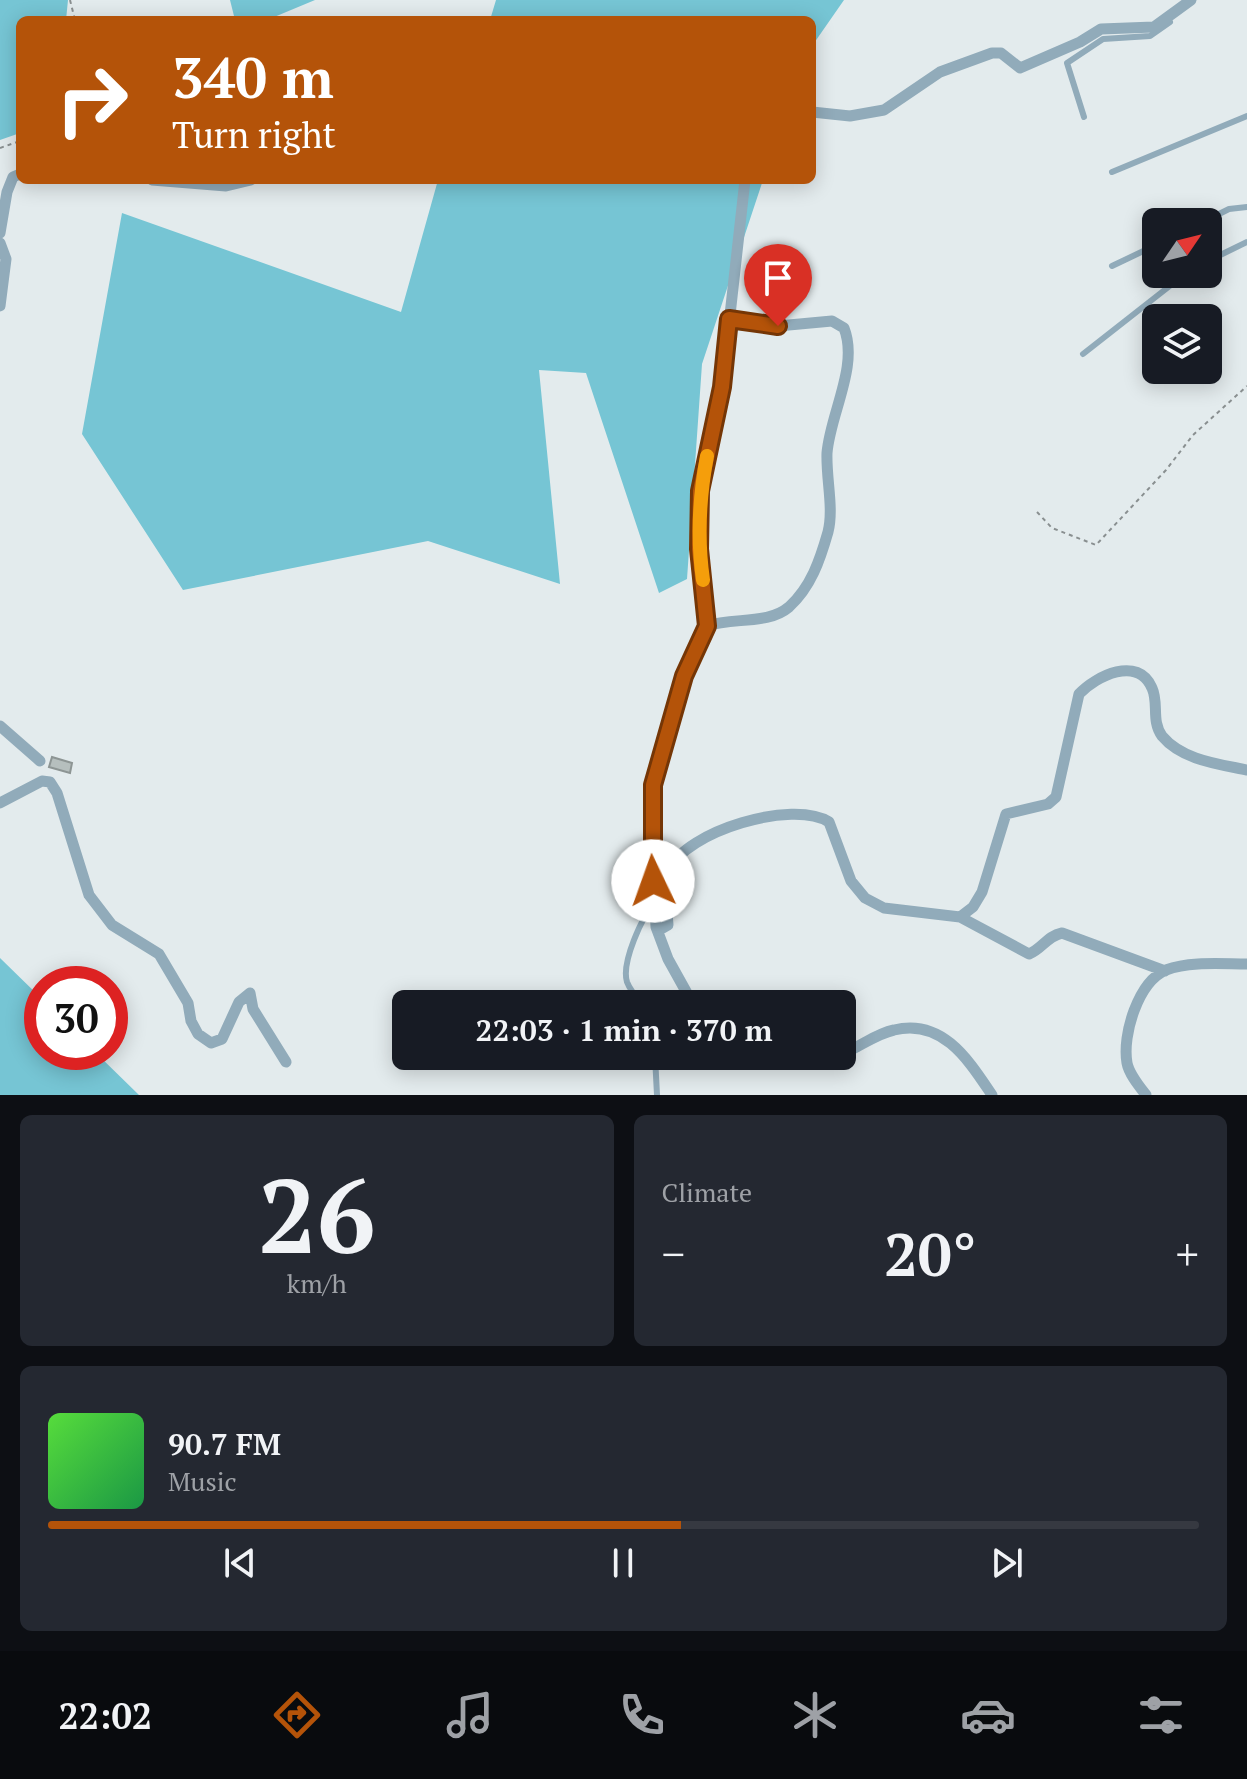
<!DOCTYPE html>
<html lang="en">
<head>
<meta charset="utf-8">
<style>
  :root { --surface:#171b24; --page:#242831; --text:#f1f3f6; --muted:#9ea1a6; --line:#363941; --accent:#b45309 }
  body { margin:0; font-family:"PT Serif",serif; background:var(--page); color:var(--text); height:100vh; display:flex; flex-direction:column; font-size:30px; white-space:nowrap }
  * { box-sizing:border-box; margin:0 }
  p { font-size:26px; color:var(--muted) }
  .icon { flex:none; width:44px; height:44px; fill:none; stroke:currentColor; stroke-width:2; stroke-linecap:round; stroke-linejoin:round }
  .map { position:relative; height:1095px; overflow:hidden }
  .side { display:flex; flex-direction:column; gap:20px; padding:20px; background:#0d0f14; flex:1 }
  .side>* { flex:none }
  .top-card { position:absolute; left:16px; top:16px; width:800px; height:168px; border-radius:12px; box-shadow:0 4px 20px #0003; background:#b45309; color:#fff; overflow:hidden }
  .needle { width:52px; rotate:55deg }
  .fabs { position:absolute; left:1142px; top:208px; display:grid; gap:16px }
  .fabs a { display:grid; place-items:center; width:80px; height:80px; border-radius:12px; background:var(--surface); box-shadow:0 4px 20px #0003; font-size:40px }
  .speed { position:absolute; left:24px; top:966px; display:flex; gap:16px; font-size:40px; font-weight:700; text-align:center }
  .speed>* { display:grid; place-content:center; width:104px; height:104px; border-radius:50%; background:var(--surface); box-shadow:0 4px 20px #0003; line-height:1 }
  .speed .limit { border:12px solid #d22; background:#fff; color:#111 }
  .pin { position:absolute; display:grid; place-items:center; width:68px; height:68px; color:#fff; margin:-82px -34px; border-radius:50% 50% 50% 0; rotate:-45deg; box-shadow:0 0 8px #0007 }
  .pin .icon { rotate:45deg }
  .me { position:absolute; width:88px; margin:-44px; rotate:357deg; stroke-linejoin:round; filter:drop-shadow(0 0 6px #0008) }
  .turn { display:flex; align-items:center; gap:28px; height:168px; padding:0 24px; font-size:36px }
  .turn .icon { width:104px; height:104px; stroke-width:2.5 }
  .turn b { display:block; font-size:56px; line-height:68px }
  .big { font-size:60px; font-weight:600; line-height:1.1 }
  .side .card { flex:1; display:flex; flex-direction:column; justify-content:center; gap:12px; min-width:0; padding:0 28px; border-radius:12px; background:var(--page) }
  .side .dial { align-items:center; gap:0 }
  .dial b { font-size:104px; line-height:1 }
  .song { display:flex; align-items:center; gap:24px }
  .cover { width:96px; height:96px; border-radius:12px; background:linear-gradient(135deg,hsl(110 70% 55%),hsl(140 70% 35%)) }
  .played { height:8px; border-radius:4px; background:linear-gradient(90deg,var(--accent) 55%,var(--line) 55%) }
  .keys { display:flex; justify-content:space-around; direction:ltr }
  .heat { display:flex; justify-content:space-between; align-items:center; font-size:44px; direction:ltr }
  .side .tiles { flex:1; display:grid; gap:20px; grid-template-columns:1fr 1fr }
  .card:last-child { grid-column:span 2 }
  .trip { position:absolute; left:392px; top:990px; width:464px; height:80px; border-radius:12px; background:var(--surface); box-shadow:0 4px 20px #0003; font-weight:600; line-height:80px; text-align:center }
  .tabs { display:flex; height:128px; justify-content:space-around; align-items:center; background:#090b0e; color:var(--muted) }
  .tabs .icon { width:56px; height:56px }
  .tabs .on { color:var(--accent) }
  .tabs b { font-size:36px; color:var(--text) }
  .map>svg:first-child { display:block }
  .forest { fill:#76c5d4 }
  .building { fill:#b6bfbe; stroke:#8d9594; stroke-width:2 }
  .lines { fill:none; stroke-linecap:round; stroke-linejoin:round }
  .path { stroke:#898f90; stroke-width:2; stroke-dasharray:4 4; stroke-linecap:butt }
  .lane { stroke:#91abba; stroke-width:6 }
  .street { stroke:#91abba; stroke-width:11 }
  .route-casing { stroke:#753606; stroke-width:20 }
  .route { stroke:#b45309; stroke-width:14 }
  .slow { stroke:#f59e0b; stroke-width:14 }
</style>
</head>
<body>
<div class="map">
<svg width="1247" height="1095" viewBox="0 0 1247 1095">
  <rect width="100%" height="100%" fill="#e3ebed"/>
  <path class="forest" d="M 0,0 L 68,0 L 66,20 L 20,20 L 20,133 L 0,140 Z
    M 230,0 L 315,0 L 267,20 L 235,20 Z
    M 496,0 L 844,0 L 812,46 L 812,20 L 490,20 Z
    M 438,180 L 763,180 L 702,364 L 687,579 L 659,593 L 586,373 L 539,370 L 560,584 L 428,541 L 183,590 L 82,434 L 122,213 L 401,312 Z
    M 0,958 L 42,999 L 42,1052 L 95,1052 L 139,1095 L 0,1095 Z"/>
  <path class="building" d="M 52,757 L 72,763 L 70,773 L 49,767 Z"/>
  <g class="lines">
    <path class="path" d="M 70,0 L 75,20
      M 0,148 L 20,141
      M 1037,512 L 1052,528 L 1096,545 L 1166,470 L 1193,435 L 1247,386"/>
    <path class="lane" d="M 1084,117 L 1067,63 L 1103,39 L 1150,36 L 1170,22
      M 1112,172 L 1247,116
      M 1203,222 L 1229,209 L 1247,207
      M 1208,261 L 1247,242
      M 1112,266 L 1156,245
      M 1083,354 L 1185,274
      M 642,1004 C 636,997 630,990 627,982 C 621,963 642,916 655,903
      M 655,1056 L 657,1095"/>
    <path class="street" d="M 812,112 L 850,116 L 884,110 L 940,72 L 992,53 L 1001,53 L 1020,68 L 1080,42 L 1101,29 L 1154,27 L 1191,0
      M 152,180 L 226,186 L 251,180
      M 0,233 L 7,192 L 13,177 L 20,174
      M 0,243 L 6,259 L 0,306
      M 707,626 C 733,617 768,625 789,607 C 811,587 820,560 828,532 C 834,508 826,479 827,453 C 830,414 859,366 844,328 L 832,321 L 778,326 L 729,319
      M 0,726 L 40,761
      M 0,803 L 42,781 L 50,782 L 57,793 L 89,895 L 112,925 L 159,954 L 188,1003 L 191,1021 L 198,1034 L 211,1043 L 222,1039 L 239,1002 L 250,993 L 253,1009 L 286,1062
      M 960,917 L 973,907 L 982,892 L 1006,814 L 1048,804 L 1056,797 L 1079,694 C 1096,676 1138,655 1152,688 C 1159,703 1151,721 1162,736 C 1182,760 1218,764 1247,770
      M 656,927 L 661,929 L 668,925 C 667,907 662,886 669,870 C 686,831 793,799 829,822 L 851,881 L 865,898 L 884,908 L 960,917 L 1029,954 C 1042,949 1047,936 1062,933 L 1165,971
      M 693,1004 L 668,959 L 656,927 L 651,834 L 653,785 L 684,676 L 707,626 L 699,549 L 700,491 L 722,387 L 745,180
      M 842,1054 C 860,1047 875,1034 894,1030 C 943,1018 969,1061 992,1095
      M 817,1056 L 829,1056
      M 1146,1095 C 1139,1086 1129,1074 1127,1063 C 1122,1035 1138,982 1166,970 C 1190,961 1222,964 1247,964"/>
  </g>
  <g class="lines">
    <defs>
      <path id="route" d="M 653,881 L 653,785 L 684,676 L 707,626 L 699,549 L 700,491 L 722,387 L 729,319 L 778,326"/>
    </defs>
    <use href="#route" class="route-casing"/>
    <use href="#route" class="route"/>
    <path class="slow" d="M 703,580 C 697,538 699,498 707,456"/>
  </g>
</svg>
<div class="fabs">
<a><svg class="needle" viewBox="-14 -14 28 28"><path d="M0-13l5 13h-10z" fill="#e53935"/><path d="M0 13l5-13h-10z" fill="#9ea1a6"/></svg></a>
<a><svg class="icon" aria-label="layers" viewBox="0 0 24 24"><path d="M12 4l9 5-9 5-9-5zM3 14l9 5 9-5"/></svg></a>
</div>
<div class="speed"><div class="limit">30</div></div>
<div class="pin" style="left:778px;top:326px;background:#d93025"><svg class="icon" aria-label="arrive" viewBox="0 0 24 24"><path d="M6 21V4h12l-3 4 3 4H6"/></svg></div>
<svg class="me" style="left:653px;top:881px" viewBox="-20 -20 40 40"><circle r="19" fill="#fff"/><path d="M0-13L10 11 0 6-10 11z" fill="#b45309"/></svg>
<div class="trip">22:03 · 1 min · 370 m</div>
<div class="top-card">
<div class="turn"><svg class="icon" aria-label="right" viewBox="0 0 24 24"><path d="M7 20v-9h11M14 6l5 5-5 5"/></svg><div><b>340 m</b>Turn right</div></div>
</div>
</div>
<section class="side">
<div class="tiles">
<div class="card dial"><b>26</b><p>km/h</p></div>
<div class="card"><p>Climate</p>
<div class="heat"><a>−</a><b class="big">20°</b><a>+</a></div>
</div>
<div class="card">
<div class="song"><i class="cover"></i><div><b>90.7 FM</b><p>Music</p></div></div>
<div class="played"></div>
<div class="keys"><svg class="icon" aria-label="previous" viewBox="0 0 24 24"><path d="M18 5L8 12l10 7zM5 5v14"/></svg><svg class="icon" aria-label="pause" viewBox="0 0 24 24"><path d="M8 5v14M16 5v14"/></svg><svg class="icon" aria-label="next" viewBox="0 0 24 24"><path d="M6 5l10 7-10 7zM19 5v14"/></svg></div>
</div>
</div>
</section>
<nav class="tabs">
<b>22:02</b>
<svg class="icon on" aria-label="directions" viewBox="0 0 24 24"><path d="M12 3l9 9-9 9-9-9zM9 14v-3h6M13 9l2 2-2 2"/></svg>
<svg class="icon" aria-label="music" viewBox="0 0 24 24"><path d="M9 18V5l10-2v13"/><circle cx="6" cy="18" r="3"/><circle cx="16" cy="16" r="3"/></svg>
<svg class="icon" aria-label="phone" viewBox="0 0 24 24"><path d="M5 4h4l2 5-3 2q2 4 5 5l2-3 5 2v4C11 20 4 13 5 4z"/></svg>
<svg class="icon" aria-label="climate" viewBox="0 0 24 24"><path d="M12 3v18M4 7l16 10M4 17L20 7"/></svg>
<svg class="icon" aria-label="car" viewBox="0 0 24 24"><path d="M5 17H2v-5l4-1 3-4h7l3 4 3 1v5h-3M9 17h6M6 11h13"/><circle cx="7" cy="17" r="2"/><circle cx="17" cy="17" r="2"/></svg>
<svg class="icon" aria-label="filters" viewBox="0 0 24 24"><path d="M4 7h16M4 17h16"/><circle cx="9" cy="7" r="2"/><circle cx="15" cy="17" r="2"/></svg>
</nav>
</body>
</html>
